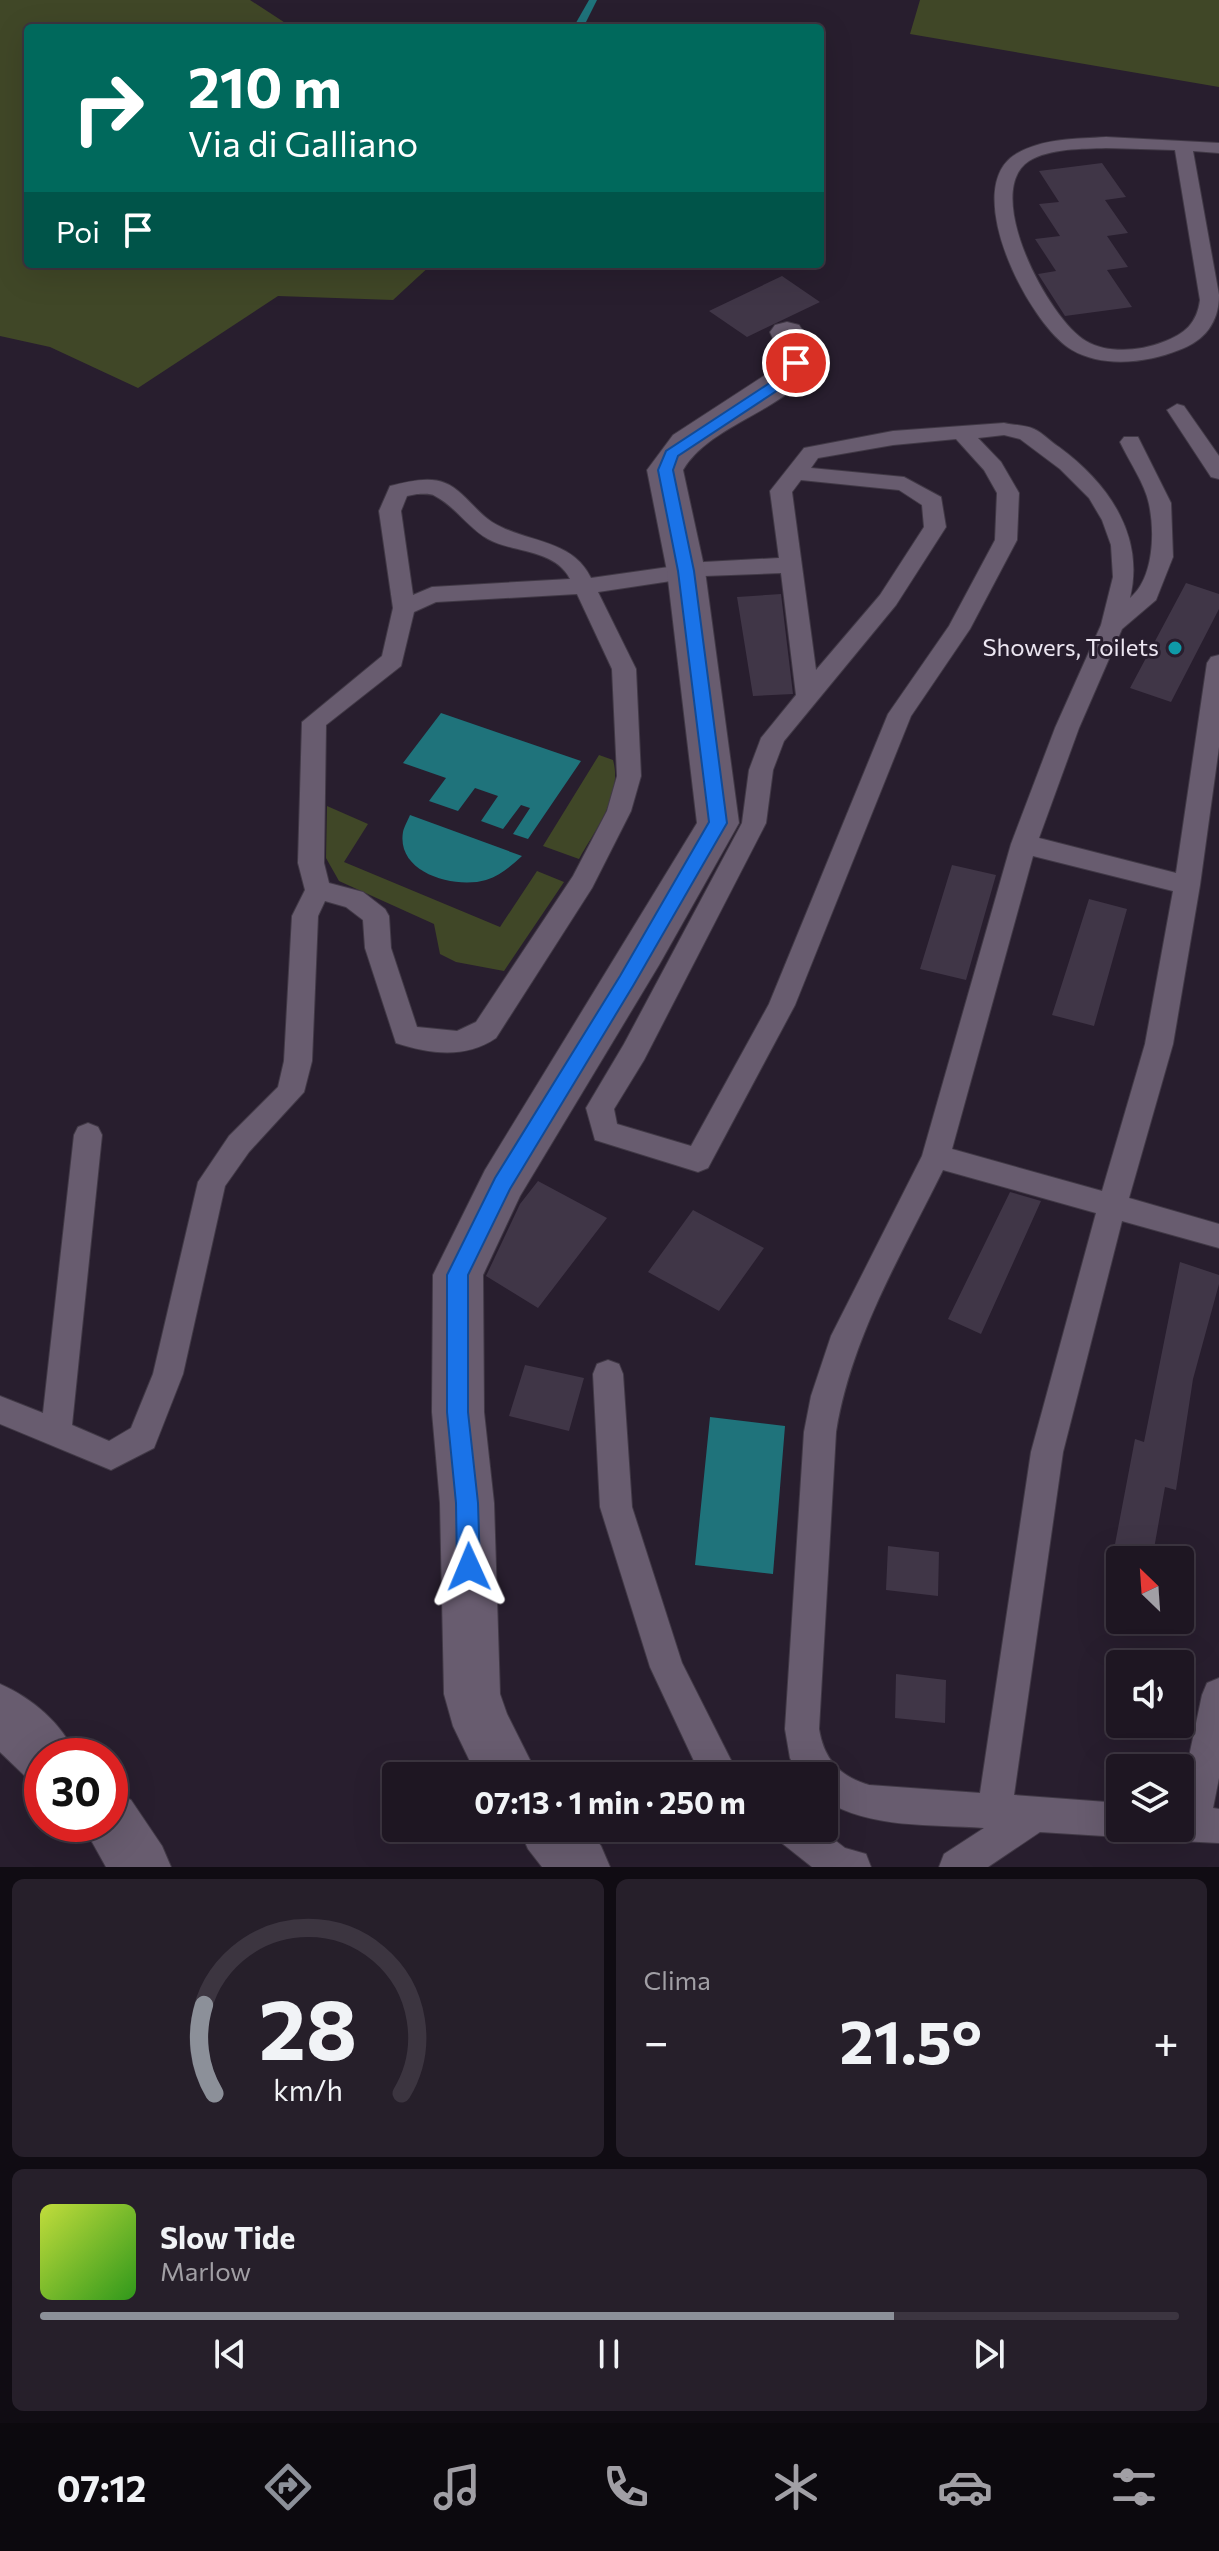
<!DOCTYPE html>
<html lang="it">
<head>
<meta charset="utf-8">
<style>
  :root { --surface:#1e1622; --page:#261f2a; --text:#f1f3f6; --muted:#a19fa5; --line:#3c3540; --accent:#8c9099 }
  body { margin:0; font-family:Commissioner,sans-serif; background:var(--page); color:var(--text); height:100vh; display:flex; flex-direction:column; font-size:30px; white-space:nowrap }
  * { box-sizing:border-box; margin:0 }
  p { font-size:26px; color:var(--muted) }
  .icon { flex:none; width:44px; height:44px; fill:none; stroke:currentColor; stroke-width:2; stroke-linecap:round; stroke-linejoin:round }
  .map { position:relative; height:1867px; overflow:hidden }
  .panel { display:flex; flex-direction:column; gap:12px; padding:12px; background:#100c13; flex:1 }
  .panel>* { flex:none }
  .banner { position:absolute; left:24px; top:24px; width:800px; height:244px; border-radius:8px; box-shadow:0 8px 32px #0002,0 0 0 2px var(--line); background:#00695c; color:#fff; overflow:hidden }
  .needle { width:52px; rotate:335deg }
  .fabs { position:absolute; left:1106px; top:1546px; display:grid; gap:16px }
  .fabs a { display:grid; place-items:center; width:88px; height:88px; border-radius:8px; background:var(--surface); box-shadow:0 8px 32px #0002,0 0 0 2px var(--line); font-size:40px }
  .speed { position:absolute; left:24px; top:1738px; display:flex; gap:16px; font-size:40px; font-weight:700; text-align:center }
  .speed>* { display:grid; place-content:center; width:104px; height:104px; border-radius:50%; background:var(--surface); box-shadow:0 8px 32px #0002,0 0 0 2px var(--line); line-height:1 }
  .speed .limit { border:12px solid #d22; background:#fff; color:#111 }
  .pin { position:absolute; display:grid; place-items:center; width:68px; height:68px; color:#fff; margin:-34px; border:4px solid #fff; border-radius:50%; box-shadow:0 2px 8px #0007 }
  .me { position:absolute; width:88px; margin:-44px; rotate:359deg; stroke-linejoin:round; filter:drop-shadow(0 0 6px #0008) }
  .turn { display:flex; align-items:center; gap:28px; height:168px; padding:0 32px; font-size:36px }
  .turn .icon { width:104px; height:104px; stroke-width:2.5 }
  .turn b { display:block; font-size:56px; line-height:68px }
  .then { display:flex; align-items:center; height:76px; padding:0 32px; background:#0003; gap:16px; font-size:30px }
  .big { font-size:60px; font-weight:700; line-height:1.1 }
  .panel .widget { flex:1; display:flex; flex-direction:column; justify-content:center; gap:12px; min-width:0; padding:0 28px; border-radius:12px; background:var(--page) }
  .panel .dial { align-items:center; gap:0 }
  .dial svg { height:208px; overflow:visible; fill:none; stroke:var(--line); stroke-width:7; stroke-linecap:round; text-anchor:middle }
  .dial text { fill:var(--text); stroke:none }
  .song { display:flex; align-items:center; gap:24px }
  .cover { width:96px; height:96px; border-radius:12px; background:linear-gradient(135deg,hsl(70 70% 55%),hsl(110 70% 35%)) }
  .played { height:8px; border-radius:4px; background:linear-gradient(90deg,var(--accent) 75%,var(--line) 75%) }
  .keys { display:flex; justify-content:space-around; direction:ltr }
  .heat { display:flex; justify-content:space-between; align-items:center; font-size:44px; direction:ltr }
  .panel .tiles { flex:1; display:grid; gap:12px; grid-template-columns:1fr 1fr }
  .widget:last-child { grid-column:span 2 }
  .trip { position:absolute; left:382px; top:1762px; width:456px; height:80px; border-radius:8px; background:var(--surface); box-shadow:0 8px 32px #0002,0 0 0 2px var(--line); font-weight:700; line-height:80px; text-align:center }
  .tab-bar { display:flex; height:128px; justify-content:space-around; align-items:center; background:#0c090e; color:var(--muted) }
  .tab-bar .icon { width:56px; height:56px }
  .tab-bar .on { color:var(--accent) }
  .tab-bar b { font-size:36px; color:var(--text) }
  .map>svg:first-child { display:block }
  .green { fill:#404727 }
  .water { fill:#1f737b }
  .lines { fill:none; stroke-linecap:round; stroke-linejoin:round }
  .stream { fill:#1f737b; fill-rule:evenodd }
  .building { fill:#403647 }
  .service-casing { stroke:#413946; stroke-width:2 }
  .minor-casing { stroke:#413946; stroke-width:2 }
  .service { fill:#685c6f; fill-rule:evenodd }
  .minor { fill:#685c6f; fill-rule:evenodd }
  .route { fill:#1a73e8; stroke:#114b97; stroke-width:2 }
  .culture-dot { fill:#0f9aa8; stroke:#281e2e; stroke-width:3 }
  .labels { text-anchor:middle; stroke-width:6; stroke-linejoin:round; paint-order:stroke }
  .poi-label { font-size:24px; fill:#ece6f1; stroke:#281e2e; text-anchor:end }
</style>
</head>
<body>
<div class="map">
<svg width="1219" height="1867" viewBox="0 0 1219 1867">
  <rect width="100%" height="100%" fill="#281e2e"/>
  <path class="green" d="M 0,0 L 250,0 L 293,28 L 28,28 L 28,264 L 432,264 L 393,300 L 278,296 L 138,388 L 50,347 L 0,336 Z
    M 920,0 L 1219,0 L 1219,87 L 910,34 Z
    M 599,755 L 613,760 C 623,795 595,830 579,859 L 543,846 Z
    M 327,806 L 368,824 L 344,862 L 500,927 L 537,871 L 564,882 L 504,971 L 456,962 L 440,954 L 434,924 L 339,881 L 326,858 Z"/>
  <path class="water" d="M 441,713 L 581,761 L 528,839 L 513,834 L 530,808 L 521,805 L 503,829 L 481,821 L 498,796 L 475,788 L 458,811 L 429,801 L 446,778 L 403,763 Z
    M 410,815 L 522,856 C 511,866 501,875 486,880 C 456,889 396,874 403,832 C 404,827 408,820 410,815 Z
    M 710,1417 L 785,1426 L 773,1574 L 695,1565 Z"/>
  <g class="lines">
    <path class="stream" d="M 589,0 L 597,0 L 583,28 L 573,28 Z"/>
  </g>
  <path class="building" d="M 1102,163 L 1126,197 L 1105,200 L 1128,233 L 1107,236 L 1128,267 L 1107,270 L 1132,307 L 1065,316 L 1038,274 L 1056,271 L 1035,239 L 1060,236 L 1039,204 L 1059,202 L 1039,171 Z
    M 782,276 L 820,302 L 747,337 L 709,311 Z
    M 1186,583 L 1219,594 L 1219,609 L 1171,702 L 1130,688 Z
    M 781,594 L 793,694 L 753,696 L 737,597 Z
    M 952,865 L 996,875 L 966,980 L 920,969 Z
    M 1089,899 L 1127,909 L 1094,1026 L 1052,1015 Z
    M 538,1181 L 607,1218 L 538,1308 L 486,1276 L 520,1204 Z
    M 1010,1192 L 1041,1201 L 981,1334 L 948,1319 Z
    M 693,1210 L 764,1248 L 719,1311 L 648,1272 Z
    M 1180,1262 L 1219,1275 L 1219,1284 L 1193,1379 L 1176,1490 L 1165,1487 L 1152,1560 L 1112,1560 L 1135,1439 L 1144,1442 Z
    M 525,1365 L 584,1378 L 569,1431 L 509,1416 Z
    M 888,1546 L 939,1552 L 938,1596 L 886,1590 Z
    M 896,1674 L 946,1680 L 945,1723 L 895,1718 Z"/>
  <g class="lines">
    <defs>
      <path id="service" d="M 1106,137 L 1219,143 L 1219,153 L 1193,151 L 1219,295 C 1219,323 1204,341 1179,350 C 1147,363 1103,368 1072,350 C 1029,325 959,188 1016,154 C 1042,138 1078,139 1106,137 ZM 1106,148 L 1175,150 L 1200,300 C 1197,323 1185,334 1163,342 C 1140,351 1108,354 1086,341 C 1049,320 981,192 1029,161 C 1050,148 1082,149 1106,148 Z
        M 1177,404 L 1184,406 L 1219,456 L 1219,479 L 1211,477 L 1167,410 Z
        M 1004,423 C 1013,425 1025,425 1034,429 C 1043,433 1051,442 1059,447 C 1108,483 1145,535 1130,598 C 1154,578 1155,532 1149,504 C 1145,484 1129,461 1120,442 L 1124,437 L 1138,437 L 1171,503 L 1173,557 L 1156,600 L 1122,629 L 1079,728 L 1039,838 L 1176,873 L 1207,663 L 1211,657 L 1219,655 L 1219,747 L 1200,885 L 1173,1044 L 1129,1198 L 1219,1224 L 1219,1248 L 1122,1221 L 1063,1452 L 1014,1795 L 1120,1803 L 1120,1828 L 1134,1828 L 1132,1832 L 1120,1837 L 1040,1832 L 988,1867 L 939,1867 L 944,1854 L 984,1828 C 932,1824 870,1829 824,1800 L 824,1776 L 799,1776 L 790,1758 L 785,1729 L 804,1432 L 811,1396 L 831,1336 L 922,1156 L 1011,844 L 1055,728 L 1101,625 L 1113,577 L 1111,545 L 1102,520 L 1089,498 L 1060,469 L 1020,439 L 1004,435 L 978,438 L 1001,462 L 1019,493 L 1017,540 L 970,629 L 911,716 L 795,1005 L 708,1168 L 698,1172 L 595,1140 L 586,1108 L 624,1044 L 742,823 L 749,770 L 761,738 L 796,695 L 781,573 L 704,576 L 598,592 L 636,669 L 641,776 L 631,811 L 592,888 L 496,1038 C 465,1059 430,1054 396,1043 L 365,948 L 363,920 L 346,907 L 325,901 L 318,916 L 312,1061 L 304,1092 L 249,1152 L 225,1186 L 183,1374 L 154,1448 L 111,1470 L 0,1424 L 0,1396 L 43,1413 L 74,1135 L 78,1127 L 88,1123 L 98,1127 L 102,1135 L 72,1425 L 109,1441 L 131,1428 L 153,1374 L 198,1182 L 229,1136 L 278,1087 L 284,1061 L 292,916 L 305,890 L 298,863 L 302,722 L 382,656 L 393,608 L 379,511 L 390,486 C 407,482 429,476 445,483 C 463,490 476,512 492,522 C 525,543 572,538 591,578 L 704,562 L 779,558 L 770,491 L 804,448 L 893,431 ZM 956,439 L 984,470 L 997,493 L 995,540 L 949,626 L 888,714 L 769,1004 L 691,1146 L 617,1124 L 614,1109 L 644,1060 L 766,823 L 773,770 L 784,741 L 896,605 L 946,527 L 941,497 L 904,477 L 811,468 L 818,458 L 893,445 ZM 801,480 L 899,490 L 922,505 L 924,527 L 880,595 L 816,670 L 792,492 ZM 417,494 C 422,494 431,493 435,496 C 455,506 468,528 488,539 C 513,553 555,549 570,579 L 432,587 L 413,595 L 401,511 L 407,496 ZM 577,594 L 612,669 L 617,776 L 607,811 L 573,876 L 476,1022 L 457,1031 L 417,1027 L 391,948 L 389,916 L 385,909 L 363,892 L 329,883 L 324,863 L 326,725 L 401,666 L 414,612 L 436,602 ZM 1033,856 L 1173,891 L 1145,1044 L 1102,1191 L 952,1149 ZM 943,1170 L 1096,1213 L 1031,1452 L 980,1793 L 869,1785 C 839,1776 824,1759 819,1729 L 836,1432 C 851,1338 901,1255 943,1170 Z
        M 608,1360 L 619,1364 L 623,1374 L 632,1507 L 682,1663 L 739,1776 L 701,1776 L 650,1667 L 600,1507 L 593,1374 L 597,1364 Z
        M 1219,1678 L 1219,1778 L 1213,1808 L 1219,1809 L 1219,1843 L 1180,1841 L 1168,1836 L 1164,1828 L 1180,1828 L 1180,1799 L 1202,1695 L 1207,1683 Z
        M 772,1828 L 819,1828 L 845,1848 L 866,1854 L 871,1867 L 812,1867 L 778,1840 Z"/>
      <path id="minor" d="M 787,322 L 799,325 C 806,335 817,353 812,365 C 793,409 710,423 683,470 L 705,571 L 739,823 L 659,965 L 520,1196 L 483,1275 L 484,1412 L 494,1503 L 500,1694 L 507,1714 L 538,1776 L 477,1776 L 453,1726 L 444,1694 L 440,1503 L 432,1412 L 433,1275 L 485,1170 L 697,823 L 667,571 L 647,470 L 673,435 L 773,370 C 783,356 776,346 770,332 L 775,325 Z
        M 0,1684 C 32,1698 63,1724 76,1756 L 42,1756 L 42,1783 L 26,1777 L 0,1752 Z
        M 110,1791 L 131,1800 L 162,1846 L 171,1867 L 106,1867 L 82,1824 L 110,1824 Z
        M 519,1828 L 587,1828 L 601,1846 L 610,1867 L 542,1867 L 528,1849 Z"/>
    </defs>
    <use href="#service" class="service-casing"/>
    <use href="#minor" class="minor-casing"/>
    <use href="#service" class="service"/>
    <use href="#minor" class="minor"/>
  </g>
  <path class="route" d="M 796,359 L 803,363 L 778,390 L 678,456 L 673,470 L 694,571 L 727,823 L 633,986 L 510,1189 L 468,1275 L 468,1412 L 478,1503 L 480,1567 L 477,1574 L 469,1577 L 461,1574 L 457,1567 L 456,1503 L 447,1412 L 447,1275 L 495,1178 L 620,976 L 709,822 L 678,571 L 658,470 L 666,451 L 768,384 L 791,360 Z"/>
  <circle class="culture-dot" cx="1175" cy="648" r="8"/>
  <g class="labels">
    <g class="poi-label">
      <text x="1159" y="656">Showers, Toilets</text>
    </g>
  </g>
</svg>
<div class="fabs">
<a><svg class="needle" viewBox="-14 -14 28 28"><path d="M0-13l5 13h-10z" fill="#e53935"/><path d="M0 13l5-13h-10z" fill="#a19fa5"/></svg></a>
<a><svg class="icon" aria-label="sound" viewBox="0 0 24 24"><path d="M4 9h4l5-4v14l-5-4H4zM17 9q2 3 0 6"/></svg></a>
<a><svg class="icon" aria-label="layers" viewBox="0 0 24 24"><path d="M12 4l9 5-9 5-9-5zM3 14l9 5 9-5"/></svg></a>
</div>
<div class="speed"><div class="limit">30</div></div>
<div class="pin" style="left:796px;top:363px;background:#d93025"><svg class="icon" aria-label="arrive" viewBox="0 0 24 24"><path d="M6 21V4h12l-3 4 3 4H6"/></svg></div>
<svg class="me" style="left:469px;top:1567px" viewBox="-20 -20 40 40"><path d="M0-17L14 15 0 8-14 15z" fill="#1a73e8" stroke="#fff" stroke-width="4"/></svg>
<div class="trip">07:13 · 1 min · 250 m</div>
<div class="banner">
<div class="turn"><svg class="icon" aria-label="right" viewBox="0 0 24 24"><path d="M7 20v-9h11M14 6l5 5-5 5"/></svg><div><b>210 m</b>Via di Galliano</div></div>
<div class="then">Poi<svg class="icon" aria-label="arrive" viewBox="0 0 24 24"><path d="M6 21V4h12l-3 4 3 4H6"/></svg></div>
</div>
</div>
<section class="panel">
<div class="tiles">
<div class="widget dial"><svg viewBox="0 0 100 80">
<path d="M14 69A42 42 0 1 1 86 69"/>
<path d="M14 69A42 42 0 0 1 10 35" stroke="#8c9099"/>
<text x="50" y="56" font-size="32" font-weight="700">28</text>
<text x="50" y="72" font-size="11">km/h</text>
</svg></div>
<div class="widget"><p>Clima</p>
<div class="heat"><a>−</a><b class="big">21.5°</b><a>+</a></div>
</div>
<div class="widget">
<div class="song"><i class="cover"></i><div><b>Slow Tide</b><p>Marlow</p></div></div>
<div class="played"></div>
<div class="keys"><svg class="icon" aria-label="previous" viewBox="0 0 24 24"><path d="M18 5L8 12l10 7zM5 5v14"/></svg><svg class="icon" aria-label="pause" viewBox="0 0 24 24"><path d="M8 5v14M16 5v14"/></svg><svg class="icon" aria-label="next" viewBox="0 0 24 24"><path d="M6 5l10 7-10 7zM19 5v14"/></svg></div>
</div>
</div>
</section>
<nav class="tab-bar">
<b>07:12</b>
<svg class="icon on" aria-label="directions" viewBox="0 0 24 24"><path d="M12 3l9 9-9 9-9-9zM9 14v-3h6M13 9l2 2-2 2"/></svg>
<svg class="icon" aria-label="music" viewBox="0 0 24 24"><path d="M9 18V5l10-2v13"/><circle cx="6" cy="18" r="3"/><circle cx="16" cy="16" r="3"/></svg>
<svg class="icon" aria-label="phone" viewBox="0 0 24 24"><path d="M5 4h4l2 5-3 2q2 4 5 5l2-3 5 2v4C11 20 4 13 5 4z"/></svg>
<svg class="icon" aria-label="climate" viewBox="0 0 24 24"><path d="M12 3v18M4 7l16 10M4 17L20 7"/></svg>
<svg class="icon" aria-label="car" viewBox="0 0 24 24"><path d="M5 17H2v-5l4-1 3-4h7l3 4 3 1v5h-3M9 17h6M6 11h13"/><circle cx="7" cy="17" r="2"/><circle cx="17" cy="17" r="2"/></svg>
<svg class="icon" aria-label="filters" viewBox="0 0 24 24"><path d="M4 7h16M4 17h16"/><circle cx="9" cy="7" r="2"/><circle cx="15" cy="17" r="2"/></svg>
</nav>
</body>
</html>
